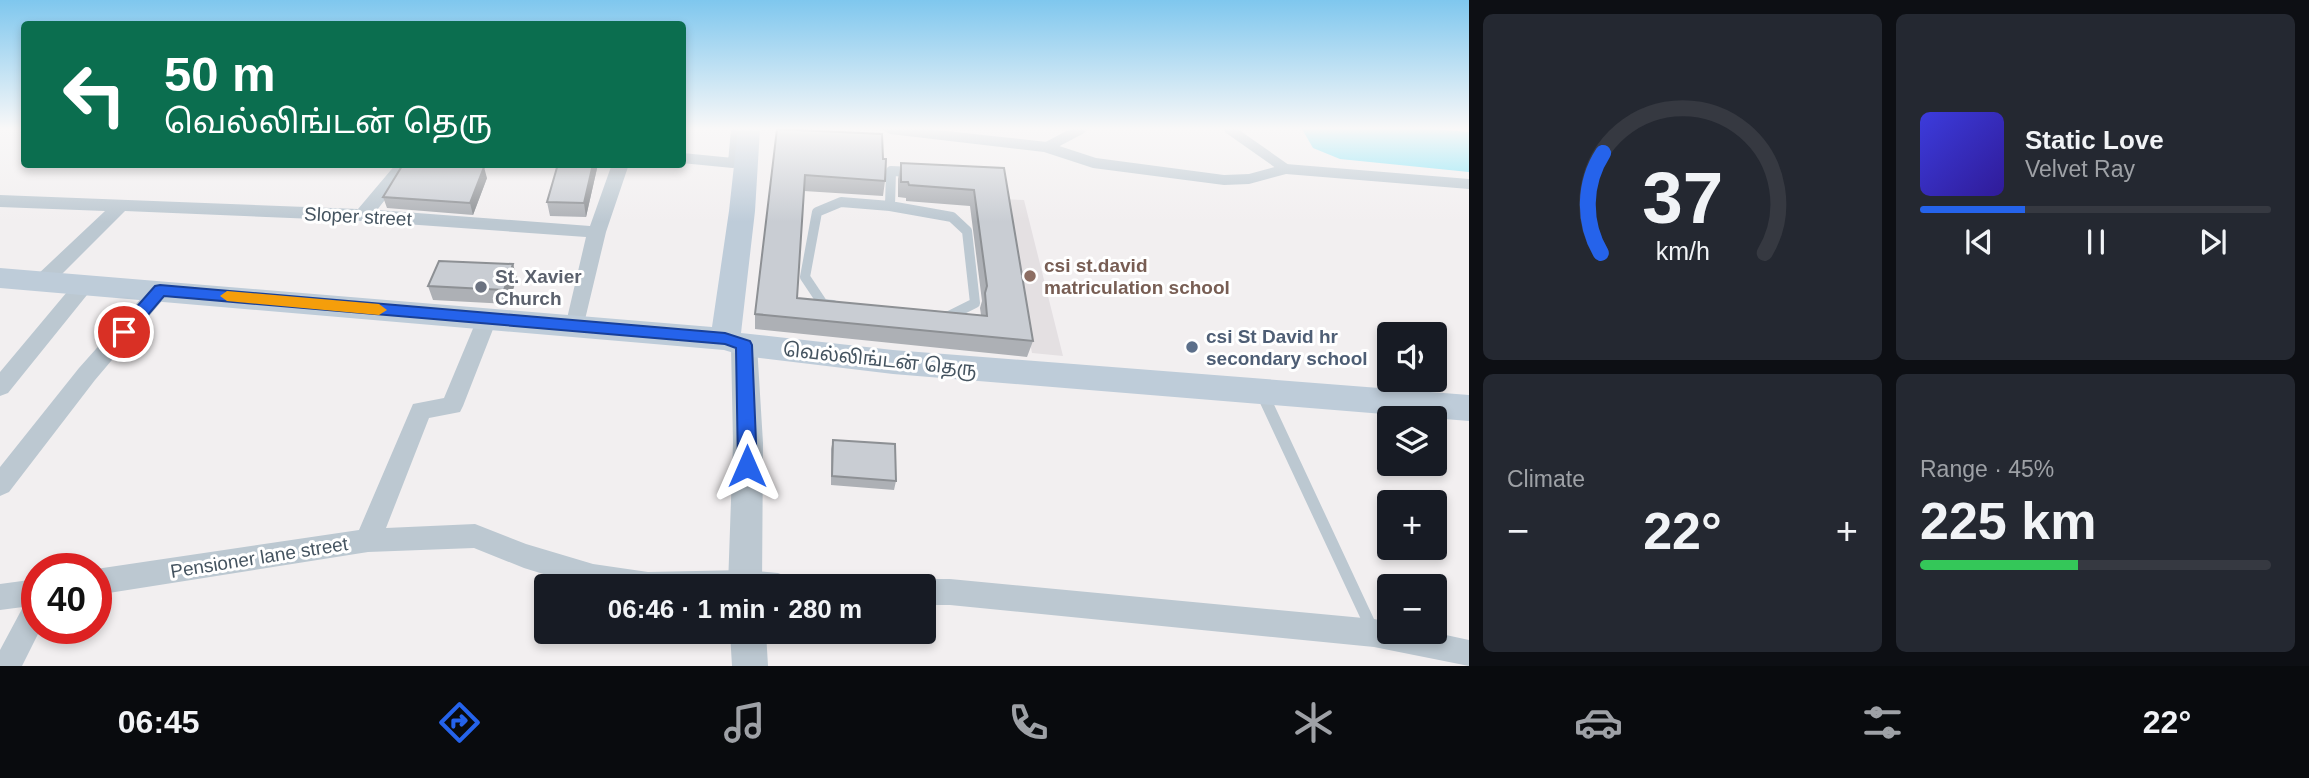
<!DOCTYPE html>
<html lang="en">
<head>
<meta charset="utf-8">
<style>
  :root { --surface:#171b24; --page:#242831; --text:#f1f3f6; --muted:#9ea1a6; --line:#363941; --accent:#2563eb }
  body { margin:0; font-family:Arial,"Noto Sans Tamil",sans-serif; background:var(--page); color:var(--text); height:100vh; display:flex; flex-direction:column; font-size:26px; white-space:nowrap }
  * { box-sizing:border-box; margin:0 }
  p { font-size:23px; color:var(--muted) }
  .icon { flex:none; width:38px; height:38px; fill:none; stroke:currentColor; stroke-width:2; stroke-linecap:round; stroke-linejoin:round }
  .map { position:relative; flex:1; overflow:hidden }
  .details { display:flex; flex-direction:column; gap:14px; padding:14px; background:#0d0f14; width:840px }
  .details>* { flex:none }
  .top-card { position:absolute; left:21px; top:21px; width:665px; height:147px; border-radius:7px; box-shadow:0 4px 10px #0003; background:#0b6e4f; color:#fff; overflow:hidden }
  .fabs { position:absolute; left:1377px; top:322px; display:grid; gap:14px }
  .fabs a { display:grid; place-items:center; width:70px; height:70px; border-radius:7px; background:var(--surface); box-shadow:0 4px 10px #0003; font-size:35px }
  .speed { position:absolute; left:21px; top:553px; display:flex; gap:14px; font-size:35px; font-weight:700; text-align:center }
  .speed>* { display:grid; place-content:center; width:91px; height:91px; border-radius:50%; background:var(--surface); box-shadow:0 4px 10px #0003; line-height:1 }
  .speed .limit { border:10px solid #d22; background:#fff; color:#111 }
  .pin { position:absolute; display:grid; place-items:center; width:60px; height:60px; color:#fff; margin:-30px; border:4px solid #fff; border-radius:50%; box-shadow:0 2px 7px #0007 }
  .me { position:absolute; width:77px; margin:-38px; rotate:0deg; stroke-linejoin:round; filter:drop-shadow(0 0 5px #0008) }
  .turn { display:flex; align-items:center; gap:24px; height:147px; padding:0 28px; font-size:32px }
  .turn .icon { width:91px; height:91px; stroke-width:2.5 }
  .turn b { display:block; font-size:49px; line-height:60px }
  .big { font-size:52px; font-weight:600; line-height:1.1 }
  .details .card { flex:1; display:flex; flex-direction:column; justify-content:center; gap:10px; min-width:0; padding:0 24px; border-radius:10px; background:var(--page) }
  .details .dial { align-items:center; gap:0 }
  .dial svg { height:182px; overflow:visible; fill:none; stroke:var(--line); stroke-width:7; stroke-linecap:round; text-anchor:middle }
  .dial text { fill:var(--text); stroke:none }
  .song { display:flex; align-items:center; gap:21px }
  .cover { width:84px; height:84px; border-radius:10px; background:linear-gradient(135deg,hsl(240 70% 55%),hsl(250 70% 35%)) }
  .played { height:7px; border-radius:4px; background:linear-gradient(90deg,var(--accent) 30%,var(--line) 30%) }
  .keys { display:flex; justify-content:space-around; direction:ltr }
  .heat { display:flex; justify-content:space-between; align-items:center; font-size:38px; direction:ltr }
  .charge { height:10px; border-radius:5px; background:linear-gradient(90deg,#34c759 45%,var(--line) 0) }
  .details .tiles { flex:1; display:grid; gap:14px; grid-template-columns:repeat(2,1fr) }
  .trip { position:absolute; left:534px; top:574px; width:402px; height:70px; border-radius:7px; background:var(--surface); box-shadow:0 4px 10px #0003; font-weight:600; line-height:70px; text-align:center }
  .tab-bar { display:flex; height:112px; justify-content:space-around; align-items:center; background:#090b0e; color:var(--muted) }
  .tab-bar .icon { width:49px; height:49px }
  .tab-bar .on { color:var(--accent) }
  .tab-bar b { font-size:32px; color:var(--text) }
  main { display:flex; flex:1; min-height:0 }
  .map>svg:first-child { display:block }
  .education { fill:#e4e0e2 }
  .water { fill:#81e4f7 }
  .lines { fill:none; stroke-linecap:round; stroke-linejoin:round }
  .service-far1 { stroke:#bcc8d1; stroke-width:10 }
  .service { stroke:#bcc8d1; stroke-width:12 }
  .minor { fill:#bcc8d1; fill-rule:evenodd }
  .tertiary { fill:#bcc8d1; fill-rule:evenodd }
  .secondary { fill:#beccd9; fill-rule:evenodd }
  .wall { fill:#adb0b5 }
  .shaded-wall { fill:#8d9094 }
  .building { fill:#c9cdd3; stroke:#8d9094; stroke-width:2 }
  .route { fill:#2563eb; stroke:#184099; stroke-width:2 }
  .slow { fill:#f59e0b }
  .education-dot { fill:#8d6e63; stroke:#fff; stroke-width:2.5 }
  .worship-dot { fill:#6b7280; stroke:#fff; stroke-width:2.5 }
  .service-dot { fill:#5c6f8a; stroke:#fff; stroke-width:2.5 }
  .labels { text-anchor:middle; stroke-width:6; stroke-linejoin:round; paint-order:stroke }
  .street-label { font-size:19px; fill:#455460; stroke:#fff }
  .education-label { font-size:19px; font-weight:bold; fill:#785e54; stroke:#fff; text-anchor:start }
  .worship-label { font-size:19px; font-weight:bold; fill:#5b616d; stroke:#fff; text-anchor:start }
  .service-label { font-size:19px; font-weight:bold; fill:#4e5e75; stroke:#fff; text-anchor:start }
</style>
</head>
<body>
<main>
<div class="map">
<svg width="1469" height="666" viewBox="0 0 1469 666">
  <rect width="100%" height="100%" fill="#f2eff0"/>
  <path class="education" d="M 1002,199 L 1024,200 L 1063,356 L 1032,353 Z"/>
  <path class="water" d="M 1302,129 L 1433,129 L 1469,132 L 1469,172 L 1340,159 L 1313,148 Z"/>
  <g class="lines">
    <path class="service-far1" d="M 1229,129 L 1286,169
      M 1047,147 L 1081,129
      M 682,158 L 733,163 L 736,129
      M 913,172 L 891,171 L 890,206 L 952,217 L 967,231 L 975,303 L 949,316 L 942,316
      M 833,305 L 823,304 L 805,277 L 817,212 L 841,202 L 890,206"/>
    <path class="service" d="M 1261,391 L 1373,631"/>
    <path class="minor" d="M 882,129 L 928,129 L 1047,142 L 1096,158 L 1224,175 L 1249,174 L 1286,164 L 1469,179 L 1469,189 L 1286,174 L 1249,184 L 1224,185 L 1093,168 L 1044,152 L 890,134 Z
      M 396,164 L 413,164 L 377,210 L 590,226 L 612,164 L 629,164 L 606,232 L 582,332 L 575,335 L 568,332 L 565,327 L 586,237 L 363,221 L 125,211 L 50,286 L 36,286 L 33,281 L 36,276 L 105,211 L 0,207 L 0,195 L 358,209 Z
      M 84,278 L 91,280 L 94,285 L 91,290 L 8,393 L 0,396 L 0,372 L 77,280 Z
      M 160,283 L 167,285 L 170,290 L 167,295 L 95,380 L 9,492 L 0,496 L 0,467 L 79,368 L 153,285 Z
      M 487,312 L 494,314 L 497,319 L 463,406 L 460,412 L 429,418 L 386,528 L 475,524 L 526,544 L 593,564 L 648,572 L 745,570 L 778,573 L 788,577 L 791,586 L 582,586 L 524,568 L 474,548 L 368,552 L 96,595 L 96,569 L 359,530 L 413,404 L 444,398 L 477,319 L 480,314 Z
      M 37,579 L 37,628 L 41,628 L 22,666 L 0,666 L 0,650 L 23,607 L 0,610 L 0,584 Z
      M 924,579 L 950,579 L 1374,619 L 1390,622 L 1390,632 L 1432,632 L 1469,640 L 1469,666 L 1374,647 L 950,605 L 924,605 L 924,586 L 913,586 Z"/>
    <path class="tertiary" d="M 744,335 L 753,338 L 757,345 L 763,443 L 762,586 L 728,586 L 733,443 L 731,345 L 735,338 Z
      M 730,632 L 766,632 L 768,666 L 732,666 Z"/>
    <path class="secondary" d="M 738,129 L 760,129 L 755,211 L 741,333 L 893,350 L 1469,395 L 1469,421 L 893,374 L 744,356 L 724,350 L 0,288 L 0,268 L 712,327 L 729,211 Z"/>
  </g>
  <path class="wall" d="M 777,129 L 885,181 L 883,196 L 804,191 L 797,298 L 981,315 L 980,308 L 982,301 L 970,206 L 906,201 L 906,198 L 898,197 L 898,179 L 901,163 L 1004,168 L 1033,341 L 1027,357 L 755,329 L 755,314 Z
    M 598,164 L 586,217 L 550,216 L 547,202 Z
    M 487,178 L 473,215 L 387,208 L 383,197 Z
    M 517,278 L 508,304 L 433,300 L 428,286 Z
    M 833,440 L 896,481 L 894,490 L 831,485 L 831,449 Z"/>
  <path class="shaded-wall" d="M 593,164 L 598,164 L 586,217 L 584,203 Z
    M 484,167 L 487,178 L 473,215 L 470,203 Z
    M 513,264 L 517,278 L 508,304 L 504,290 Z"/>
  <path class="building" d="M 777,129 L 882,134 L 883,159 L 886,159 L 885,181 L 805,175 L 797,298 L 987,316 L 985,293 L 987,286 L 974,190 L 909,185 L 908,182 L 901,182 L 901,163 L 1004,168 L 1033,341 L 755,314 Z
    M 558,164 L 593,164 L 584,203 L 547,202 Z
    M 402,166 L 484,167 L 470,203 L 383,197 Z
    M 439,261 L 513,264 L 504,290 L 428,286 Z
    M 833,440 L 895,444 L 896,481 L 832,476 Z"/>
  <linearGradient id="sky" x2="0" y2="1"><stop stop-color="#7fc7ee"/><stop offset="0.58" stop-color="#f9f8f8"/><stop offset="1" stop-color="#f9f8f8" stop-opacity="0"/></linearGradient>
  <rect width="1469" height="222" fill="url(#sky)"/>
  <path class="route" d="M 160,285 L 725,333 L 750,341 L 752,345 L 757,466 L 754,472 L 747,474 L 741,472 L 738,466 L 736,348 L 725,344 L 164,296 L 130,336 L 118,336 L 116,332 L 118,328 L 155,286 Z"/>
  <path class="slow" d="M 227,291 L 379,304 L 387,310 L 379,315 L 227,301 L 220,296 Z"/>
  <circle class="education-dot" cx="1030" cy="276" r="7"/>
  <circle class="worship-dot" cx="481" cy="287" r="7"/>
  <circle class="service-dot" cx="1192" cy="347" r="7"/>
  <g class="labels">
    <g class="street-label">
      <text transform="translate(358 216) rotate(3)" y="7">Sloper street</text>
      <text transform="translate(880 359) rotate(6)" y="7">வெல்லிங்டன் தெரு</text>
      <text transform="translate(259 557) rotate(-9)" y="7">Pensioner lane street</text>
    </g>
    <g class="education-label">
      <text x="1044" y="272">csi st.david<tspan x="1044" dy="22">matriculation school</tspan></text>
    </g>
    <g class="worship-label">
      <text x="495" y="283">St. Xavier<tspan x="495" dy="22">Church</tspan></text>
    </g>
    <g class="service-label">
      <text x="1206" y="343">csi St David hr<tspan x="1206" dy="22">secondary school</tspan></text>
    </g>
  </g>
</svg>
<div class="fabs">
<a><svg class="icon" aria-label="sound" viewBox="0 0 24 24"><path d="M4 9h4l5-4v14l-5-4H4zM17 9q2 3 0 6"/></svg></a>
<a><svg class="icon" aria-label="layers" viewBox="0 0 24 24"><path d="M12 4l9 5-9 5-9-5zM3 14l9 5 9-5"/></svg></a>
<a>+</a>
<a>−</a>
</div>
<div class="speed"><div class="limit">40</div></div>
<div class="pin" style="left:124px;top:332px;background:#d93025"><svg class="icon" aria-label="arrive" viewBox="0 0 24 24"><path d="M6 21V4h12l-3 4 3 4H6"/></svg></div>
<svg class="me" style="left:747px;top:466px" viewBox="-20 -20 40 40"><path d="M0-17L14 15 0 8-14 15z" fill="#2563eb" stroke="#fff" stroke-width="4"/></svg>
<div class="trip">06:46 · 1 min · 280 m</div>
<div class="top-card">
<div class="turn"><svg class="icon" aria-label="left" viewBox="0 0 24 24"><path d="M17 20v-9H6M10 6l-5 5 5 5"/></svg><div><b>50 m</b>வெல்லிங்டன் தெரு</div></div>
</div>
</div>
<section class="details">
<div class="tiles">
<div class="card dial"><svg viewBox="0 0 100 80">
<path d="M14 69A42 42 0 1 1 86 69"/>
<path d="M14 69A42 42 0 0 1 15 25" stroke="#2563eb"/>
<text x="50" y="56" font-size="32" font-weight="700">37</text>
<text x="50" y="72" font-size="11">km/h</text>
</svg></div>
<div class="card">
<div class="song"><i class="cover"></i><div><b>Static Love</b><p>Velvet Ray</p></div></div>
<div class="played"></div>
<div class="keys"><svg class="icon" aria-label="previous" viewBox="0 0 24 24"><path d="M18 5L8 12l10 7zM5 5v14"/></svg><svg class="icon" aria-label="pause" viewBox="0 0 24 24"><path d="M8 5v14M16 5v14"/></svg><svg class="icon" aria-label="next" viewBox="0 0 24 24"><path d="M6 5l10 7-10 7zM19 5v14"/></svg></div>
</div>
<div class="card"><p>Climate</p>
<div class="heat"><a>−</a><b class="big">22°</b><a>+</a></div>
</div>
<div class="card"><p>Range · 45%</p><b class="big">225 km</b><div class="charge"></div></div>
</div>
</section>
</main>
<nav class="tab-bar">
<b>06:45</b>
<svg class="icon on" aria-label="directions" viewBox="0 0 24 24"><path d="M12 3l9 9-9 9-9-9zM9 14v-3h6M13 9l2 2-2 2"/></svg>
<svg class="icon" aria-label="music" viewBox="0 0 24 24"><path d="M9 18V5l10-2v13"/><circle cx="6" cy="18" r="3"/><circle cx="16" cy="16" r="3"/></svg>
<svg class="icon" aria-label="phone" viewBox="0 0 24 24"><path d="M5 4h4l2 5-3 2q2 4 5 5l2-3 5 2v4C11 20 4 13 5 4z"/></svg>
<svg class="icon" aria-label="climate" viewBox="0 0 24 24"><path d="M12 3v18M4 7l16 10M4 17L20 7"/></svg>
<svg class="icon" aria-label="car" viewBox="0 0 24 24"><path d="M5 17H2v-5l4-1 3-4h7l3 4 3 1v5h-3M9 17h6M6 11h13"/><circle cx="7" cy="17" r="2"/><circle cx="17" cy="17" r="2"/></svg>
<svg class="icon" aria-label="filters" viewBox="0 0 24 24"><path d="M4 7h16M4 17h16"/><circle cx="9" cy="7" r="2"/><circle cx="15" cy="17" r="2"/></svg>
<b>22°</b>
</nav>
</body>
</html>
